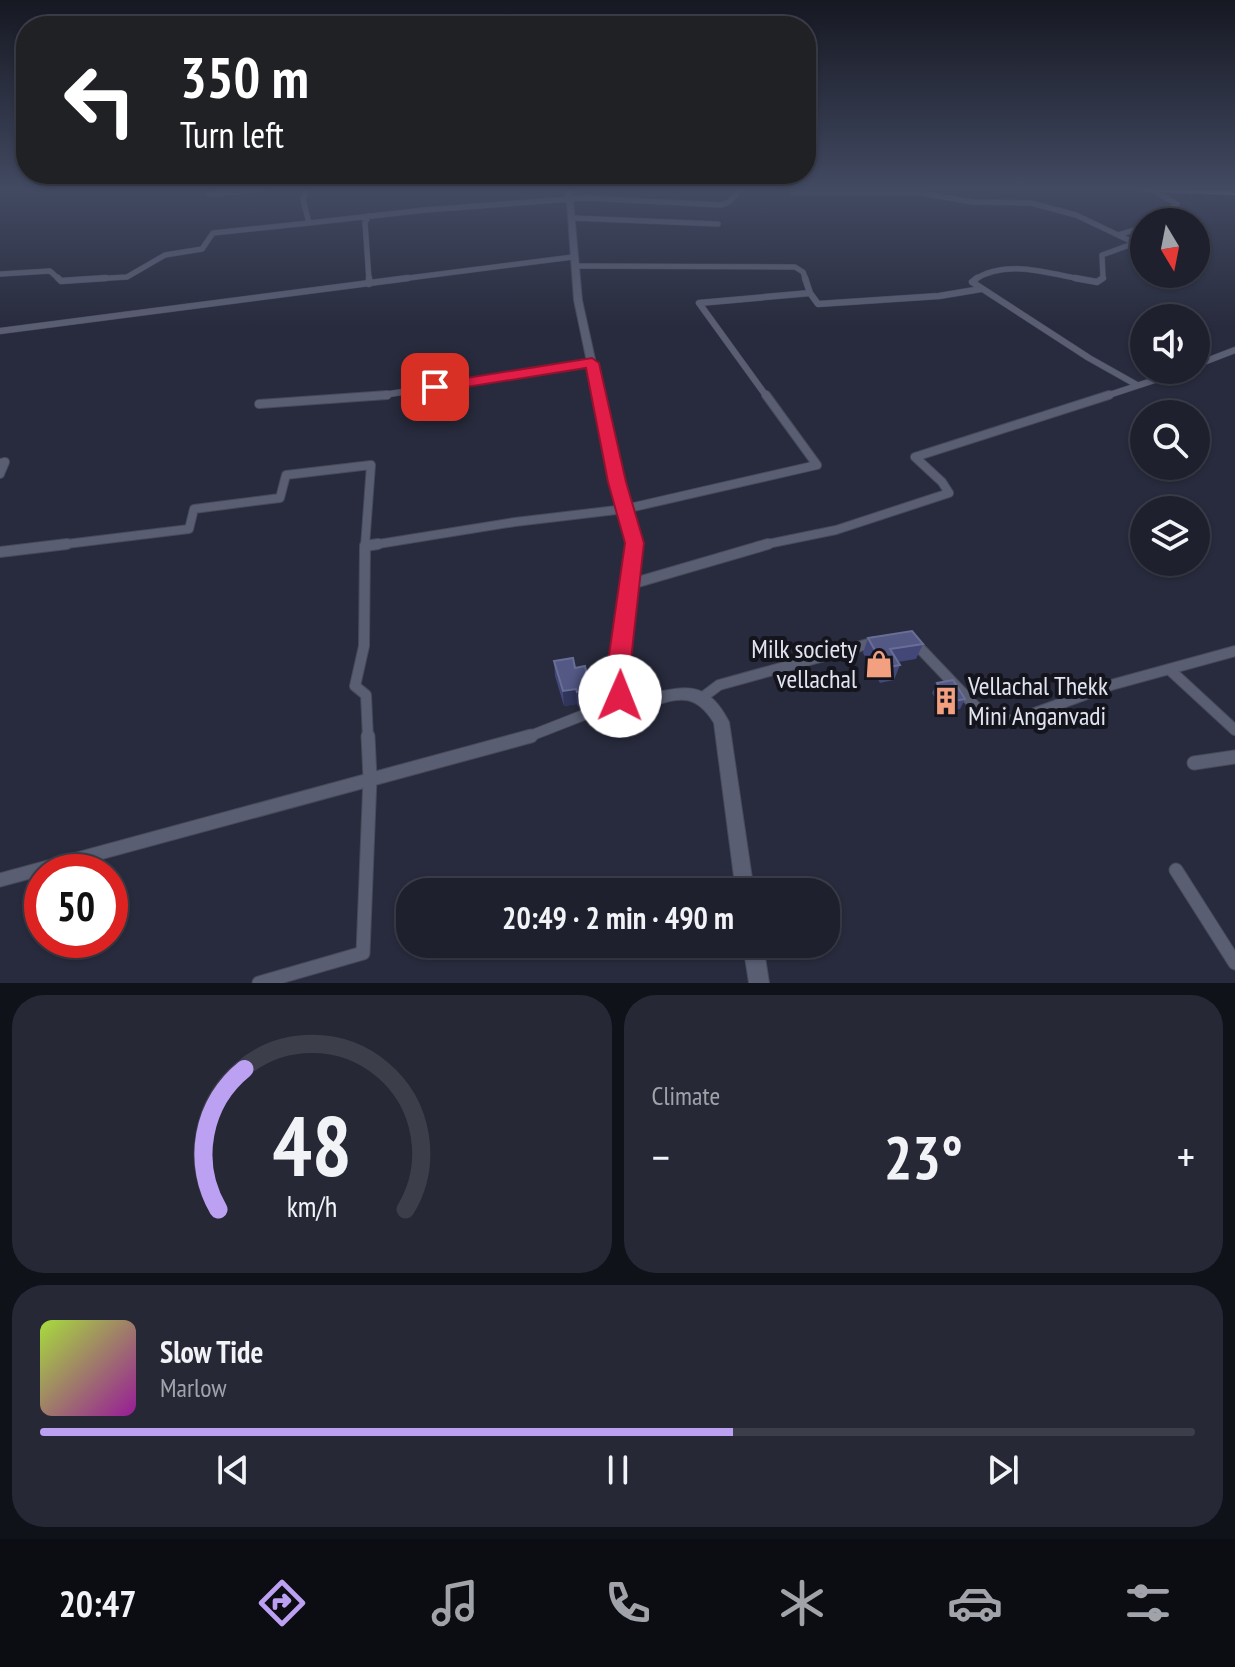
<!DOCTYPE html>
<html lang="en">
<head>
<meta charset="utf-8">
<style>
  :root { --surface:#1e202e; --page:#262836; --text:#f1f3f6; --muted:#a1a3aa; --line:#3c3e4a; --accent:#bca0f2 }
  body { margin:0; font-family:"PT Sans Narrow",sans-serif; background:var(--page); color:var(--text); height:100vh; display:flex; flex-direction:column; font-size:30px; white-space:nowrap }
  * { box-sizing:border-box; margin:0 }
  p { font-size:26px; color:var(--muted) }
  .icon { flex:none; width:44px; height:44px; fill:none; stroke:currentColor; stroke-width:2; stroke-linecap:round; stroke-linejoin:round }
  .map { position:relative; height:983px; overflow:hidden }
  .details { display:flex; flex-direction:column; gap:12px; padding:12px; background:#101219; flex:1 }
  .details>* { flex:none }
  .guide { position:absolute; left:16px; top:16px; width:800px; height:168px; border-radius:32px; box-shadow:0 2px 6px #0004,0 0 0 2px var(--line); background:#202124; color:#fff; overflow:hidden }
  .needle { width:52px; rotate:170deg }
  .controls { position:absolute; left:1130px; top:208px; display:grid; gap:16px }
  .controls a { display:grid; place-items:center; width:80px; height:80px; border-radius:50%; background:var(--surface); box-shadow:0 2px 6px #0004,0 0 0 2px var(--line); font-size:40px }
  .speed { position:absolute; left:24px; top:854px; display:flex; gap:16px; font-size:40px; font-weight:700; text-align:center }
  .speed>* { display:grid; place-content:center; width:104px; height:104px; border-radius:50%; background:var(--surface); box-shadow:0 2px 6px #0004,0 0 0 2px var(--line); line-height:1 }
  .speed .limit { border:12px solid #d22; background:#fff; color:#111 }
  .pin { position:absolute; display:grid; place-items:center; width:68px; height:68px; color:#fff; margin:-34px; border-radius:16px; box-shadow:0 4px 12px #0006 }
  .me { position:absolute; width:88px; margin:-44px; rotate:1deg; stroke-linejoin:round; filter:drop-shadow(0 0 6px #0008) }
  .turn { display:flex; align-items:center; gap:28px; height:168px; padding:0 32px; font-size:36px }
  .turn .icon { width:104px; height:104px; stroke-width:2.5 }
  .turn b { display:block; font-size:56px; line-height:68px }
  .big { font-size:60px; font-weight:800; line-height:1.1 }
  .details .card { flex:1; display:flex; flex-direction:column; justify-content:center; gap:12px; min-width:0; padding:0 28px; border-radius:32px; background:var(--page) }
  .details .dial { align-items:center; gap:0 }
  .dial svg { height:208px; overflow:visible; fill:none; stroke:var(--line); stroke-width:7; stroke-linecap:round; text-anchor:middle }
  .dial text { fill:var(--text); stroke:none }
  .song { display:flex; align-items:center; gap:24px }
  .cover { width:96px; height:96px; border-radius:12px; background:linear-gradient(135deg,hsl(80 70% 55%),hsl(300 70% 35%)) }
  .played { height:8px; border-radius:4px; background:linear-gradient(90deg,var(--accent) 60%,var(--line) 60%) }
  .keys { display:flex; justify-content:space-around; direction:ltr }
  .heat { display:flex; justify-content:space-between; align-items:center; font-size:44px; direction:ltr }
  .details .tiles { flex:1; display:grid; gap:12px; grid-template-columns:1fr 1fr }
  .card:last-child { grid-column:span 2 }
  .trip { position:absolute; left:396px; top:878px; width:444px; height:80px; border-radius:32px; background:var(--surface); box-shadow:0 2px 6px #0004,0 0 0 2px var(--line); font-weight:800; line-height:80px; text-align:center }
  .tab-bar { display:flex; height:128px; justify-content:space-around; align-items:center; background:#0c0d12; color:var(--muted) }
  .tab-bar .icon { width:56px; height:56px }
  .tab-bar .active { color:var(--accent) }
  .tab-bar b { font-size:36px; color:var(--text) }
  .map>svg:first-child { display:block }
  .lines { fill:none; stroke-linecap:round; stroke-linejoin:round }
  .street-far4-casing { stroke:#474959; stroke-width:6 }
  .street-far3-casing { stroke:#474959; stroke-width:7 }
  .street-far2-casing { stroke:#474959; stroke-width:10 }
  .street-far1-casing { stroke:#474959; stroke-width:12 }
  .street-casing { stroke:#474959; stroke-width:15 }
  .secondary-casing { stroke:#474959; stroke-width:2 }
  .highway-casing { stroke:#474959; stroke-width:2 }
  .street-far4 { stroke:#5a5e73; stroke-width:5 }
  .street-far3 { stroke:#5a5e73; stroke-width:6 }
  .street-far2 { stroke:#5a5e73; stroke-width:8 }
  .street-far1 { stroke:#5a5e73; stroke-width:10 }
  .street { stroke:#5a5e73; stroke-width:13 }
  .secondary { fill:#5a5e73; fill-rule:evenodd }
  .highway { fill:#a4aef5; fill-rule:evenodd }
  .wall { fill:#424778 }
  .shaded-wall { fill:#30355b }
  .building { fill:#535885; stroke:#696e96; stroke-width:2 }
  .route { fill:#e11d48; stroke:#92132f; stroke-width:2 }
  .labels { text-anchor:middle; stroke-width:8; stroke-linejoin:round; paint-order:stroke }
  .near-poi-label { font-size:26px; fill:#e1e4f0; stroke:#13141c; text-anchor:end }
</style>
</head>
<body>
<div class="map">
<svg width="1235" height="983" viewBox="0 0 1235 983">
  <rect width="100%" height="100%" fill="#282b3d"/>
  <g class="lines">
    <defs>
      <path id="street-far4" d="M 306,189 L 303,200 L 309,223 L 425,210 L 585,198 L 721,205 L 729,202 L 741,189
        M 793,189 L 792,193 L 921,193 L 972,202 L 1031,203 L 1076,215 L 1118,235
        M 1154,191 L 1177,204 L 1154,222
        M 209,194 L 268,189
        M 573,218 L 718,224
        M 575,266 L 795,267 L 803,272 L 806,280
        M 0,274 L 50,271 L 60,280
        M 73,280 L 127,277 L 165,255 L 202,249 L 213,233 L 309,223
        M 369,280 L 365,222 L 369,216
        M 393,280 L 573,257
        M 974,280 C 1006,258 1050,274 1085,280
        M 1100,280 L 1103,278 L 1102,255 L 1135,243 L 1118,235 L 1144,227"/>
      <path id="street-far3" d="M 58,278 L 61,281 L 106,278
        M 369,278 L 369,284
        M 805,278 L 810,293
        M 977,278 L 972,282 L 1089,358 L 1137,385
        M 1075,278 L 1097,282 L 1103,278
        M 0,331 L 408,278
        M 1196,365 L 1235,350
        M 370,397 L 592,363
        M 767,397 L 699,303 L 810,293 L 818,304 L 939,296 L 981,289
        M 1103,397 L 1185,370"/>
      <path id="street-far2" d="M 259,404 L 387,395
        M 0,463 L 5,462 L 0,474
        M 50,546 L 189,529 L 194,509 L 280,498 L 286,475 L 371,465 L 365,546
        M 366,546 L 515,522 L 625,509 L 817,465 L 766,395
        M 758,546 L 836,530 L 949,493 L 942,482 L 915,457 L 1109,395"/>
      <path id="street-far1" d="M 0,552 L 67,544
        M 631,584 L 768,544
        M 914,642 L 975,706 L 995,720 L 1016,720 L 1111,685 L 1235,651
        M 1170,670 L 1235,730
        M 703,697 L 719,685 L 875,642
        M 368,738 L 366,695 L 355,686 L 364,646 L 365,546 L 378,544
        M 525,738 L 622,700"/>
      <path id="street" d="M 1194,763 L 1235,757
        M 1176,870 L 1235,963
        M 0,880 L 531,736
        M 259,983 L 363,953 L 370,778 L 368,736"/>
      <path id="secondary" d="M 566,189 L 572,189 L 582,300 L 622,482 L 640,543 L 624,686 L 629,695 C 674,694 702,669 729,722 L 754,892 L 736,892 L 714,723 C 685,675 658,718 620,706 L 610,686 L 628,543 L 612,482 L 574,300 Z
        M 743,944 L 763,944 L 769,983 L 749,983 Z"/>
      <path id="highway" d="M 1133,189 L 1235,191 L 1235,195 L 1137,191 Z"/>
    </defs>
    <use href="#street-far4" class="street-far4-casing"/>
    <use href="#street-far3" class="street-far3-casing"/>
    <use href="#street-far2" class="street-far2-casing"/>
    <use href="#street-far1" class="street-far1-casing"/>
    <use href="#street" class="street-casing"/>
    <use href="#secondary" class="secondary-casing"/>
    <use href="#highway" class="highway-casing"/>
    <use href="#street-far4" class="street-far4"/>
    <use href="#street-far3" class="street-far3"/>
    <use href="#street-far2" class="street-far2"/>
    <use href="#street-far1" class="street-far1"/>
    <use href="#street" class="street"/>
    <use href="#secondary" class="secondary"/>
    <use href="#highway" class="highway"/>
  </g>
  <path class="wall" d="M 868,638 L 923,644 L 916,659 L 898,662 L 900,665 L 894,680 L 880,683 L 863,653 Z
    M 554,661 L 575,668 L 591,704 L 578,707 L 577,704 L 564,706 L 555,676 Z
    M 937,683 L 965,699 L 960,709 L 944,712 L 932,693 Z"/>
  <path class="shaded-wall" d="M 576,689 L 577,704 L 564,706 L 563,691 Z
    M 590,689 L 591,704 L 578,707 L 577,692 Z"/>
  <path class="building" d="M 912,631 L 923,644 L 890,649 L 900,665 L 885,668 L 868,638 Z
    M 573,658 L 575,668 L 585,666 L 590,689 L 577,692 L 576,689 L 563,691 L 554,661 Z
    M 953,680 L 965,699 L 949,702 L 937,683 Z"/>
  <linearGradient id="sky" x2="0" y2="1"><stop stop-color="#161822"/><stop offset="0.58" stop-color="#424a62"/><stop offset="1" stop-color="#424a62" stop-opacity="0"/></linearGradient>
  <rect width="1235" height="326" fill="url(#sky)"/>
  <path class="route" d="M 592,358 L 599,363 L 626,482 L 644,543 L 630,669 L 632,696 L 628,703 L 620,706 L 611,703 L 608,696 L 607,669 L 625,543 L 608,482 L 586,368 L 435,392 L 427,387 L 435,383 Z"/>
  <defs>
    <symbol id="shop-bare" viewBox="-9 -9 18 18"><path d="M-5-2.5h2.3a2.7 3.5 0 0 1 5.4 0H5L5.5 6h-11ZM-1.5-2.5h3a1.5 2.3 0 0 0-3 0Z" fill="#f2a080" stroke="#13141c" stroke-width="2.5" paint-order="stroke"/></symbol>
    <symbol id="building-bare" viewBox="-9 -9 18 18"><path d="M-4-6H4V6H1V3H-1V6H-4ZM-2.5-4.3h1.7v1.8h-1.7ZM.8-4.3h1.7v1.8H.8ZM-2.5-1h1.7V.8h-1.7ZM.8-1h1.7V.8H.8Z" fill="#f2a080" stroke="#13141c" stroke-width="2.5" paint-order="stroke"/></symbol>
  </defs>
  <g fill-rule="evenodd">
    <use href="#shop-bare" x="859" y="644" width="40" height="40"/>
    <use href="#building-bare" x="926" y="681" width="40" height="40"/>
  </g>
  <g class="labels">
    <g class="near-poi-label">
      <text x="857" y="658">Milk society<tspan x="857" dy="30">vellachal</tspan></text>
      <text x="968" y="695" text-anchor="start">Vellachal Thekk<tspan x="968" dy="30">Mini Anganvadi</tspan></text>
    </g>
  </g>
</svg>
<div class="controls">
<a><svg class="needle" viewBox="-14 -14 28 28"><path d="M0-13l5 13h-10z" fill="#e53935"/><path d="M0 13l5-13h-10z" fill="#a1a3aa"/></svg></a>
<a><svg class="icon" aria-label="sound" viewBox="0 0 24 24"><path d="M4 9h4l5-4v14l-5-4H4zM17 9q2 3 0 6"/></svg></a>
<a><svg class="icon" aria-label="search" viewBox="0 0 24 24"><circle cx="10" cy="10" r="6"/><path d="M15 15l6 6"/></svg></a>
<a><svg class="icon" aria-label="layers" viewBox="0 0 24 24"><path d="M12 4l9 5-9 5-9-5zM3 14l9 5 9-5"/></svg></a>
</div>
<div class="speed"><div class="limit">50</div></div>
<div class="pin" style="left:435px;top:387px;background:#d93025"><svg class="icon" aria-label="arrive" viewBox="0 0 24 24"><path d="M6 21V4h12l-3 4 3 4H6"/></svg></div>
<svg class="me" style="left:620px;top:696px" viewBox="-20 -20 40 40"><circle r="19" fill="#fff"/><path d="M0-13L10 11 0 6-10 11z" fill="#e11d48"/></svg>
<div class="trip">20:49 · 2 min · 490 m</div>
<div class="guide">
<div class="turn"><svg class="icon" aria-label="left" viewBox="0 0 24 24"><path d="M17 20v-9H6M10 6l-5 5 5 5"/></svg><div><b>350 m</b>Turn left</div></div>
</div>
</div>
<section class="details">
<div class="tiles">
<div class="card dial"><svg viewBox="0 0 100 80">
<path d="M14 69A42 42 0 1 1 86 69"/>
<path d="M14 69A42 42 0 0 1 24 15" stroke="#bca0f2"/>
<text x="50" y="56" font-size="32" font-weight="700">48</text>
<text x="50" y="72" font-size="11">km/h</text>
</svg></div>
<div class="card"><p>Climate</p>
<div class="heat"><a>−</a><b class="big">23°</b><a>+</a></div>
</div>
<div class="card">
<div class="song"><i class="cover"></i><div><b>Slow Tide</b><p>Marlow</p></div></div>
<div class="played"></div>
<div class="keys"><svg class="icon" aria-label="previous" viewBox="0 0 24 24"><path d="M18 5L8 12l10 7zM5 5v14"/></svg><svg class="icon" aria-label="pause" viewBox="0 0 24 24"><path d="M8 5v14M16 5v14"/></svg><svg class="icon" aria-label="next" viewBox="0 0 24 24"><path d="M6 5l10 7-10 7zM19 5v14"/></svg></div>
</div>
</div>
</section>
<nav class="tab-bar">
<b>20:47</b>
<svg class="icon active" aria-label="directions" viewBox="0 0 24 24"><path d="M12 3l9 9-9 9-9-9zM9 14v-3h6M13 9l2 2-2 2"/></svg>
<svg class="icon" aria-label="music" viewBox="0 0 24 24"><path d="M9 18V5l10-2v13"/><circle cx="6" cy="18" r="3"/><circle cx="16" cy="16" r="3"/></svg>
<svg class="icon" aria-label="phone" viewBox="0 0 24 24"><path d="M5 4h4l2 5-3 2q2 4 5 5l2-3 5 2v4C11 20 4 13 5 4z"/></svg>
<svg class="icon" aria-label="climate" viewBox="0 0 24 24"><path d="M12 3v18M4 7l16 10M4 17L20 7"/></svg>
<svg class="icon" aria-label="car" viewBox="0 0 24 24"><path d="M5 17H2v-5l4-1 3-4h7l3 4 3 1v5h-3M9 17h6M6 11h13"/><circle cx="7" cy="17" r="2"/><circle cx="17" cy="17" r="2"/></svg>
<svg class="icon" aria-label="filters" viewBox="0 0 24 24"><path d="M4 7h16M4 17h16"/><circle cx="9" cy="7" r="2"/><circle cx="15" cy="17" r="2"/></svg>
</nav>
</body>
</html>
